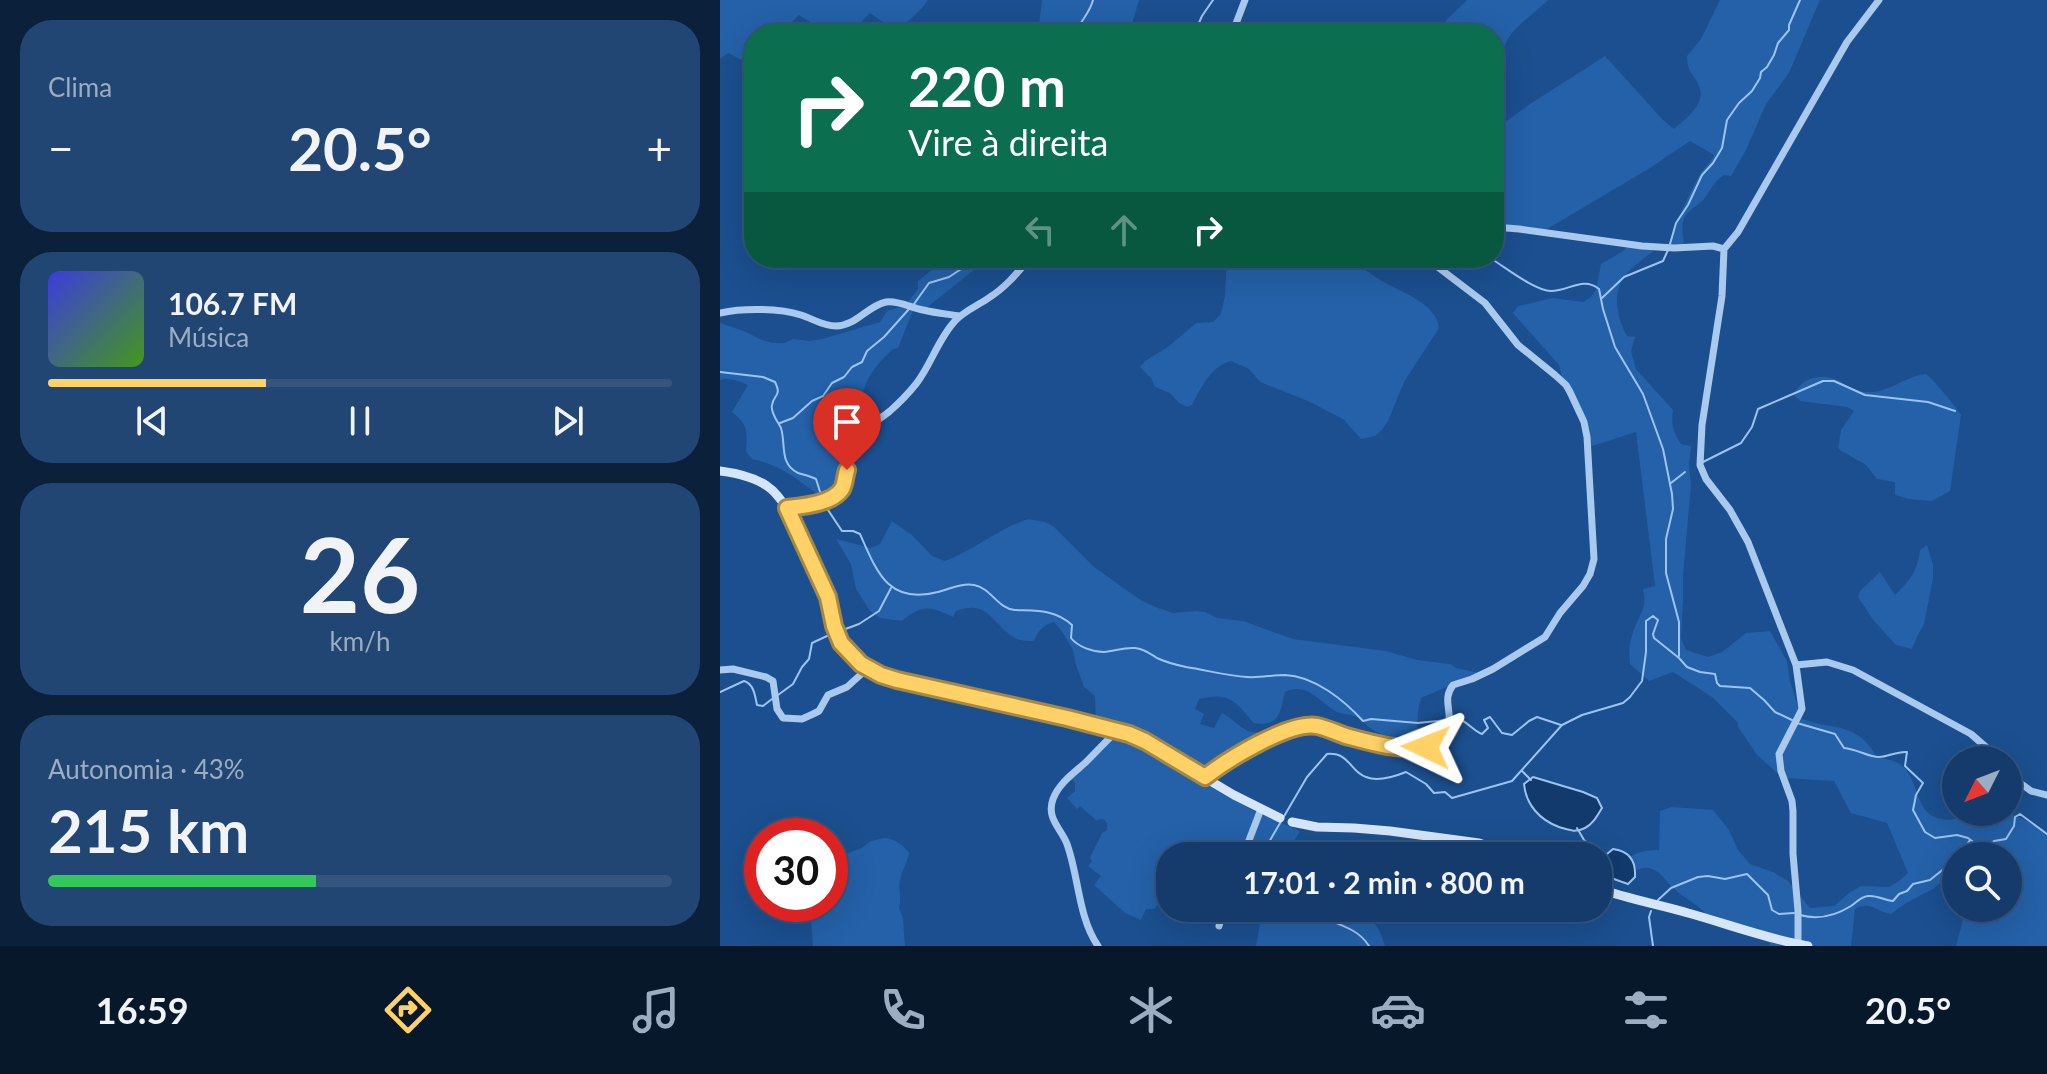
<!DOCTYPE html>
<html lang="pt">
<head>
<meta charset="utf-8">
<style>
  :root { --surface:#143b6b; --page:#214673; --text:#f1f3f6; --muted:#9dadc1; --line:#33557e; --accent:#ffd166 }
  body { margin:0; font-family:Lato,sans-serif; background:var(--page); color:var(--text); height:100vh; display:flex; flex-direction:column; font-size:30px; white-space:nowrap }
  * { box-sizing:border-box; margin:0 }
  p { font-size:26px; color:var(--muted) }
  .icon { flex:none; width:44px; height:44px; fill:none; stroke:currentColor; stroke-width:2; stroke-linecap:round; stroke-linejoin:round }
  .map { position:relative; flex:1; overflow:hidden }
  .details { display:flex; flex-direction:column; gap:20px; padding:20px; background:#0b203b; width:720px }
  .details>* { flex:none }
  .top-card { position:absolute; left:24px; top:24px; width:760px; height:244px; border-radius:32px; box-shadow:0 8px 32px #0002,0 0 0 2px var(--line); background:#0b6e4f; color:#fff; overflow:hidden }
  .needle { width:52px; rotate:228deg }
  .controls { position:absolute; left:1222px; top:746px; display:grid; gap:16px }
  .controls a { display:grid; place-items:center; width:80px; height:80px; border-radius:50%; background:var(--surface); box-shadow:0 8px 32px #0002,0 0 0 2px var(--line); font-size:40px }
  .speed { position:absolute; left:24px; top:818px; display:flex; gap:16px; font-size:40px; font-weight:700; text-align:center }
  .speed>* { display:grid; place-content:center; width:104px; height:104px; border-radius:50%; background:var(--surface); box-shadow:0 8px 32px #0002,0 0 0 2px var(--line); line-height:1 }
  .speed .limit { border:12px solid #d22; background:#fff; color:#111 }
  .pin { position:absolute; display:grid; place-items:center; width:68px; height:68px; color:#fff; margin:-82px -34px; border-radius:50% 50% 50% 0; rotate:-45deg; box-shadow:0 0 8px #0007 }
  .pin .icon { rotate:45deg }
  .me { position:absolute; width:88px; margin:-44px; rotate:272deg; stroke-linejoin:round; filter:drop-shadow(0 0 6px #0008) }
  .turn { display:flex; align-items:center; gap:28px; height:168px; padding:0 32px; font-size:36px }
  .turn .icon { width:104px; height:104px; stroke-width:2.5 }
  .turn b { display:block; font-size:56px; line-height:68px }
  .lanes { display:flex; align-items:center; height:76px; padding:0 32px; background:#0003; justify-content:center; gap:40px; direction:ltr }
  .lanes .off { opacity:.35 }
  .big { font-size:60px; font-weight:700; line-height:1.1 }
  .details .widget { flex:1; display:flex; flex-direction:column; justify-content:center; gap:12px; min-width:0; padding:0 28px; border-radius:32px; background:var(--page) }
  .details .dial { align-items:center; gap:0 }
  .dial b { font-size:104px; line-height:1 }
  .song { display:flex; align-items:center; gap:24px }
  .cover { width:96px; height:96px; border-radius:12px; background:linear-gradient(135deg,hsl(240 70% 55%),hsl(100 70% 35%)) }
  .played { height:8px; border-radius:4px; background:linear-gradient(90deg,var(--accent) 35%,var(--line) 35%) }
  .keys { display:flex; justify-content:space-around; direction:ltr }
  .heat { display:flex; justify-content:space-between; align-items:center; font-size:44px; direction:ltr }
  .charge { height:12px; border-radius:6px; background:linear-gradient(90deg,#34c759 43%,var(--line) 0) }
  .trip { position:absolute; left:436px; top:842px; width:456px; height:80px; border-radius:32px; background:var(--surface); box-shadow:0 8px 32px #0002,0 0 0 2px var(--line); font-weight:700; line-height:80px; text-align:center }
  .dock { display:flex; height:128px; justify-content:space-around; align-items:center; background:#08182b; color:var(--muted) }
  .dock .icon { width:56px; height:56px }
  .dock .on { color:var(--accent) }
  .dock b { font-size:36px; color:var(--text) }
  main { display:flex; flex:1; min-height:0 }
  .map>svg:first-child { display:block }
  .green { fill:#2461a8 }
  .water { fill:#123a6d; stroke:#9cc4f0; stroke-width:2 }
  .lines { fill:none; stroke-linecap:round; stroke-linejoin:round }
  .stream { stroke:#9cc4f0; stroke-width:2 }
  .street { stroke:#a9c9ee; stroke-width:7 }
  .secondary { stroke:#d6e6fa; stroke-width:9 }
  .route-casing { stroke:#a68842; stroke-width:20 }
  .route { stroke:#ffd166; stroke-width:14 }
</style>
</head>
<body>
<main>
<section class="details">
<div class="widget"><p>Clima</p>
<div class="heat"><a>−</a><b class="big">20.5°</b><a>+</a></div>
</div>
<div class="widget">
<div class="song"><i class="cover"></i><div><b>106.7 FM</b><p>Música</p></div></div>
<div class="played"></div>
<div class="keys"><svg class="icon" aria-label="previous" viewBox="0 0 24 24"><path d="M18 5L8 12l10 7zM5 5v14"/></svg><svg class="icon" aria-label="pause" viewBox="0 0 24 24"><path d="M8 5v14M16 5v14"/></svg><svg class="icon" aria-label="next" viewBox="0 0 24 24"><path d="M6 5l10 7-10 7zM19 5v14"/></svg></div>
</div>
<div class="widget dial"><b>26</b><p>km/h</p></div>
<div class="widget"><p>Autonomia · 43%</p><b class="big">215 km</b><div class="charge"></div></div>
</section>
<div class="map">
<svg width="1327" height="946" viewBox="0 0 1327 946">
  <rect width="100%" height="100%" fill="#1b4f8f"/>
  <path class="green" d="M 0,0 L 208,0 L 203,7 L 182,27 C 169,25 160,21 150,13 L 129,34 L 109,34 L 79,15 L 71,23 L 62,24 L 56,34 L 34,34 L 34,61 L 22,60 L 8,53 L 0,59 Z
    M 322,0 L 419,0 L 409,34 L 318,34 Z
    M 747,0 L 828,0 C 816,12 799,23 789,37 C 782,47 783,58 774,67 L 774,34 L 712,34 Z
    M 1000,0 L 1100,0 L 1069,73 L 1046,104 L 1026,150 L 1011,176 L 1004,175 C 994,181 991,190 984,199 C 978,206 964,212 963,222 C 961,230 964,240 964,248 L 947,249 C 955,224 966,200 979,176 C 983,169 990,163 994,155 L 970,141 L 930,168 L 822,232 L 774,227 L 774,130 L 810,104 L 885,56 L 943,120 L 954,129 C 969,115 990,102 976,80 C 970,71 967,68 967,56 L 981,39 Z
    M 907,244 L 934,251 C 925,257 911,268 905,276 C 891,293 898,320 907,336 L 915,337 L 911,351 L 916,369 L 953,410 C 951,424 953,432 961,444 L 971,446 L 969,464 L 971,485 L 963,575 L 963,601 L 961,638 L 966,650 L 988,657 L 1002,652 L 1026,633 L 1050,631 L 1067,661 L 1070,681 L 1082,719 C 1115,731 1136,721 1157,757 C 1164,759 1174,760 1180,764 C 1199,777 1194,811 1217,818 C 1230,823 1247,816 1260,813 C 1284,808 1310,819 1327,835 L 1327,946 L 1236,946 L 1246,908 L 1288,908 L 1288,856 L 1236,856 L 1236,887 L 1221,882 L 1213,889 L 1186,903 L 1171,914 C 1157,912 1149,900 1135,909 L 1131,946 L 1050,946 L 1050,943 L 991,921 C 982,905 964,899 951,886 C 946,881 943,875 936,871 C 929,867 925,867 917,870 L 909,858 C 917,851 929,850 939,850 L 940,811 L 952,807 L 993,810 L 1009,830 L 1018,850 L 1030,864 L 1053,872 L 1068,881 L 1090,908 L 1114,906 L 1129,893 L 1141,886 L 1169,887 L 1179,881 L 1188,873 L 1167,823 L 1131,813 L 1114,781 L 1063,778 L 1037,755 L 1018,727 L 1018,723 L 992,697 L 953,672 L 929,681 L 910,664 C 909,653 909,643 913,632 C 919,614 928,609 923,589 L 935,586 L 916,432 L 866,448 L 864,434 L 857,410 L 843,381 L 839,365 L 793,313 L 798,306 L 833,298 L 863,302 L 871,297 L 876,290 L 881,264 L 905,250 Z
    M 231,258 L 269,258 L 205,309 L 194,308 L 178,348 L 173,349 C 157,364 144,378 142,401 L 157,415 L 135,431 L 119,459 L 121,479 L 125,492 L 97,494 C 74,477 60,465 32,459 L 26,452 C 27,433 29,425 12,412 L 28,385 C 19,381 9,377 0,380 L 0,323 L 26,332 L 42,340 L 53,343 L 64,343 L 73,339 L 90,341 L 102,339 L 160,322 L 167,311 L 185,306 L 198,289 L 198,281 L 214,268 Z
    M 507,258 L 622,258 C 637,264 648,272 662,281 C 680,292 717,303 719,328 L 684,382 L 668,421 L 661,431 L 655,436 L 641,439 L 623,419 L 588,401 L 540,382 L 529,369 L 511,361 C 492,365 480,389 472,405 L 467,407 L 459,403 L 450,393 L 435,387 L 431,378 L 420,367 L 425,361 L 448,347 L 476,323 L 493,322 L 501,314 L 505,296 Z
    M 1206,374 C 1213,379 1237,408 1241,415 L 1230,491 L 1212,501 L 1189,499 L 1175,495 L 1175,482 L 1157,479 L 1146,465 L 1118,449 L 1121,430 L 1134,411 L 1127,407 L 1080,401 L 1074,395 C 1080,380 1096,374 1111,378 C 1127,382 1130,393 1152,392 C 1170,391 1187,376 1206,374 Z
    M 308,519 L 325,522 L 333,526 L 374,567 L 422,601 L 438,608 L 453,613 L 477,611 L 485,612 L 497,618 L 523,621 L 573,639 L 666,651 L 697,660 L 730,664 L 736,668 L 759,673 L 701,698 L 698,711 L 697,738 C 685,738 671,738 659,733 C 651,730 646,724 639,718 C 632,714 623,715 615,711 C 598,700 586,682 565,692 C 560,712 560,727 534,723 C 516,702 509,691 479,699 L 475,709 L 484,714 L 480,724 L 494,728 L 502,713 C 515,719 523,734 538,732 L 535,744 L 490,768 L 486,772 L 483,781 L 532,810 L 580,831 L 565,856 L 450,856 L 450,908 L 493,908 L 456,912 L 438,904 L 434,909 L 426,909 L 421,920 L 405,913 L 374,885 L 381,876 L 368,866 L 372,861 L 370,858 L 382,833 L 387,830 L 387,823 L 383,819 L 376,820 L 360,806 L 357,809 L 347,798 L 355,791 L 355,783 L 349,776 L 344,776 L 355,768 L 386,739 L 376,728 L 375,696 L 364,687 L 356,665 L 353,650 L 343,633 L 334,622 C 323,625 318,631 314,641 C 308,641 301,641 295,638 C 271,624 269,599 236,611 L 233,617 C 210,606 201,604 182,621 L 160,618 L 150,611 L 136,589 L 131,564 L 116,539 L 151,548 L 160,544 L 172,521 L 192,535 L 212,556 L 225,561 C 254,550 278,529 308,519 Z
    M 1207,545 L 1213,565 L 1213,578 L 1204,624 L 1197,637 L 1192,649 L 1176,645 L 1154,621 L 1138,597 L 1140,591 L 1160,572 L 1175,595 C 1190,580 1197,572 1200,550 Z
    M 164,838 C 176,839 181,844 189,852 C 188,862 182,870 180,880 C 178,890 182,897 179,908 L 183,918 L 185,946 L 93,946 L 90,904 L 110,904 L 110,868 L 125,854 L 142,848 L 151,841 Z
    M 543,908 L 596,908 C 603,914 611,915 619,921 C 621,922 622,924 624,924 C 631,927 636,920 642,919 C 656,916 662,936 665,946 L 536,946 Z"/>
  <path class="water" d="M 813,777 L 863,792 L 877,798 L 882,808 C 877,816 873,824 865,828 C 855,833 849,830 839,827 C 820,820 806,805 804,784 Z
    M 893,849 C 909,851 916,861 915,877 L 908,884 C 892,878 883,878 881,859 Z"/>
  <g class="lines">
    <path class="stream" d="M 355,34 C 360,21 370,13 373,0
      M 474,34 L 482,16 L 493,0
      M 950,244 L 956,223 L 968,205 L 982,175 L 993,163 L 1002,148 L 1007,120 L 1019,103 L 1032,91 L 1040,78 L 1041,72 L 1047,67 L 1054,55 L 1058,43 L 1069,30 L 1069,25 L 1080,0
      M 770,258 C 785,267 815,291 831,291 C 849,291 863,276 879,289 L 883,309 L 895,347 L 923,394 L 943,449 L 952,494 L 953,509 L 946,539 L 946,573 L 959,622 L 959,656
      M 882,298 L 904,277 L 943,261 L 948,250
      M 194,304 L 209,283 L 229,277 L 258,258
      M 0,372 L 43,377 L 55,382 C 62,396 54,394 52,405 C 50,412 58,422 61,428 C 66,444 59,464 78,473 C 84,475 90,476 96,479 L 102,498
      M 60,423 L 73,418 L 92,401 L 103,396 L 112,383 L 124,377 L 132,367 L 142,362 L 147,351 L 164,337 L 189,309
      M 981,463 L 1021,443 L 1032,427 L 1038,409 L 1103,381 L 1114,381 L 1145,395 L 1208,402 L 1235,411
      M 951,483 L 965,472
      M 104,504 L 122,531 L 133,531 L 140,534 C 157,572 168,605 218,592 C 230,589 241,583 254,585 C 271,588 278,609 295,610 C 316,611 335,609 352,625 L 351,638 C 358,647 373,652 384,652 C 395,651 404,647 415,648 C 424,649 429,653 437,658 C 445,662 457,665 466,667 C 486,670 507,676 527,677 C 540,678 552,675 565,675 C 594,676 624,700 643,721 L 651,719 L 698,723 L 727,720
      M 120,631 L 139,624 L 159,611 L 171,588
      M 0,692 L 24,681 C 34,684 35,696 37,705 L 43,706 L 52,699
      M 58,695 L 73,684 L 82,667 L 89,659 L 92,643 L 107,636
      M 734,719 C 747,719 750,729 762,734 L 768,728 L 764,720 L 770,717 L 782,733 L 792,735 L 809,721 L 817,717 L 841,725
      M 1077,723 L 1115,734 L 1124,748 C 1137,749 1148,757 1159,757 C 1168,757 1177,751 1187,752 L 1185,766 L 1203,783 L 1196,795 L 1193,810 L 1205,832 L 1215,838 L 1237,835 L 1248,838 L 1263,849 L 1274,841 L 1286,839 L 1294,826 L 1295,817 L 1300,814 L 1327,834
      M 802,771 L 811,780
      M 857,828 L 864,840 L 886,857
      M 547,856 L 549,842 L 587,777 L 607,754 C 630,752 630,772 646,777 C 658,782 676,776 686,772 L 706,784 L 714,793 L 725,792 L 732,798 L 792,781 L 842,725 L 862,715 L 903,703 L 910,697 L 922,681 L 926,652 L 926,621 L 933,616 L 938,620 L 933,634 L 934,638 L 959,658 L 967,667 L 980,672 L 995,674 L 997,683 L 1000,686 L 1030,688 L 1044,700 L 1055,712 L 1072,720
      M 1239,856 L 1250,840
      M 938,900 L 951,888 L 978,877 L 988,876 L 1005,879 L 1027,874 L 1048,895 L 1052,910 L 1059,914 L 1074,913
      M 570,908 L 575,916 L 591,918 L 597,922 L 606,919 C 623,926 639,930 649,946
      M 931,911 L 929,917 L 933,946
      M 1080,915 C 1098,920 1115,916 1131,906 C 1137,902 1140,897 1148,896 C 1157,895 1164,900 1173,901 L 1179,894 L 1187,891 L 1193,884 L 1210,880 L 1236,859"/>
    <path class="street" d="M 512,34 L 525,0
      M 774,227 L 799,229 L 922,246 L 954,248 L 993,246 L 1004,249 L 1018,232 L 1127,42 L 1159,0
      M 1004,249 L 1002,296 L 982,425 L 980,465 L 986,479 L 1010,510 L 1028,542 L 1076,665 L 1082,709 L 1059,754 L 1061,771 L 1072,801 L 1073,811 L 1073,854 L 1078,911 L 1078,944
      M 0,313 C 22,308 60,308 81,315 C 93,319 103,326 116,326 C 136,326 147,306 166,302 C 178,300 191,308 203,310 C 215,313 227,314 240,316
      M 67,508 C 83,506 108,504 120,491 C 130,481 128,452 141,435 C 149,425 160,419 170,411 C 179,403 188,394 196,384 C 211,365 218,339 235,321 C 244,311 259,305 270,297 C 286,287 298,272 310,258
      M 1076,665 L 1107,662 L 1133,670 L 1251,734 L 1267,748 L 1276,760
      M 0,670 L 13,669 L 46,677 L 53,681 L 57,709 L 63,718 L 82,719 L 93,714 L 99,711 L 108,695 L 127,687 L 148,668
      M 1288,774 L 1311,791 L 1327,795
      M 485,777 C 508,759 558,728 588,726 C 600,725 612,731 623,735 C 649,743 702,760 722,736 C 739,716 719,703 733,685 L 752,679 L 773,669 L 825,637 L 840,613 L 863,586 L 870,574 L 874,559 L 867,437 L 864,422 L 850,392 L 846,385 L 835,375 L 798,345 L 765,303 L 706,258
      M 523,856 L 541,809
      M 499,926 L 504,908
      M 378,946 C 358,917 359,877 347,844 C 341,828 326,819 333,799 C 339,783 354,773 366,762 C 376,752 386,741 397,731"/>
    <path class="secondary" d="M 0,471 C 15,473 34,477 47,486 C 69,500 101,571 108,598 C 113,613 112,631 122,645 C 135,664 156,674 177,680 L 347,718 L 416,737 L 514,795 L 560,818
      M 572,822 L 597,827 L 634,828 L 670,831 L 759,843 L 795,856
      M 878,888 C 907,899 938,904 968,913 C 1008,924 1047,939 1088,946"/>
  </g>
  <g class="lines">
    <defs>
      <path id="route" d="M 127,470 C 125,476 125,484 122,489 C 112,504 83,506 67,508 L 108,597 L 114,626 L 121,643 L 141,664 L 161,675 L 177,680 L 347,718 L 409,734 L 425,741 L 485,777 C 507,760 569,721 597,726 C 607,728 617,733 626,736 C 652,743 679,751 706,747"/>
    </defs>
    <use href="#route" class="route-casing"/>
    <use href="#route" class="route"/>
  </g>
</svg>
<div class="controls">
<a><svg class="needle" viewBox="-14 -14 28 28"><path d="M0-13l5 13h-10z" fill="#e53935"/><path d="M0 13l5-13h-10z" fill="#9dadc1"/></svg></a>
<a><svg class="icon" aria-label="search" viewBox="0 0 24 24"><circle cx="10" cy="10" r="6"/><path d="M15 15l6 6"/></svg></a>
</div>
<div class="speed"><div class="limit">30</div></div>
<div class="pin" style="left:127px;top:470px;background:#d93025"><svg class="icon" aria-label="arrive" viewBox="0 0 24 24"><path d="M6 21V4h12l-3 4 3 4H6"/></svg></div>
<svg class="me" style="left:706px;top:747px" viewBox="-20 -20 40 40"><path d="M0-17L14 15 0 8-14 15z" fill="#ffd166" stroke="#fff" stroke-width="4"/></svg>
<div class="trip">17:01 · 2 min · 800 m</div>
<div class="top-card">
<div class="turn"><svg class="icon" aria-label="right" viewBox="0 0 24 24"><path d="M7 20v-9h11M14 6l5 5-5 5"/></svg><div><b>220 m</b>Vire à direita</div></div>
<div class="lanes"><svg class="icon off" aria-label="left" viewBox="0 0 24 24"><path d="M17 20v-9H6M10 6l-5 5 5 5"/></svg><svg class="icon off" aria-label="ahead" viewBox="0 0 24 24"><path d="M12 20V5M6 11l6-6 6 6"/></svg><svg class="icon" aria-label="right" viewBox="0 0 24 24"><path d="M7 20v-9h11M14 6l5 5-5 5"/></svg></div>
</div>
</div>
</main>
<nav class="dock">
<b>16:59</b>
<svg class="icon on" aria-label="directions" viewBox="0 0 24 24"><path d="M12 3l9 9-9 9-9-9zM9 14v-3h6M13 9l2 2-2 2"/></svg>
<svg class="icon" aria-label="music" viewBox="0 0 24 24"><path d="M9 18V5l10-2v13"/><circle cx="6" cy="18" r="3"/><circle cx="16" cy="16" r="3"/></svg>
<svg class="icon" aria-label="phone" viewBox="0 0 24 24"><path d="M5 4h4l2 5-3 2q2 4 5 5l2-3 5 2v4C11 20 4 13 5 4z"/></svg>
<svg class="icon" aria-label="climate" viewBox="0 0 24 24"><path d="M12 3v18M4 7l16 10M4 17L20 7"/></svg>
<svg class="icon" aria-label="car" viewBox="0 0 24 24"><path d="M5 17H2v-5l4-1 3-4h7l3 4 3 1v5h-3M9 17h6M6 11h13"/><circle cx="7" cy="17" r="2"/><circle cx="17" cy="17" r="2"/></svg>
<svg class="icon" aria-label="filters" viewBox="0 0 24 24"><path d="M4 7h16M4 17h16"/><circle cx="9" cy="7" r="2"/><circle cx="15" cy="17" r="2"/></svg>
<b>20.5°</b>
</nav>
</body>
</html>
